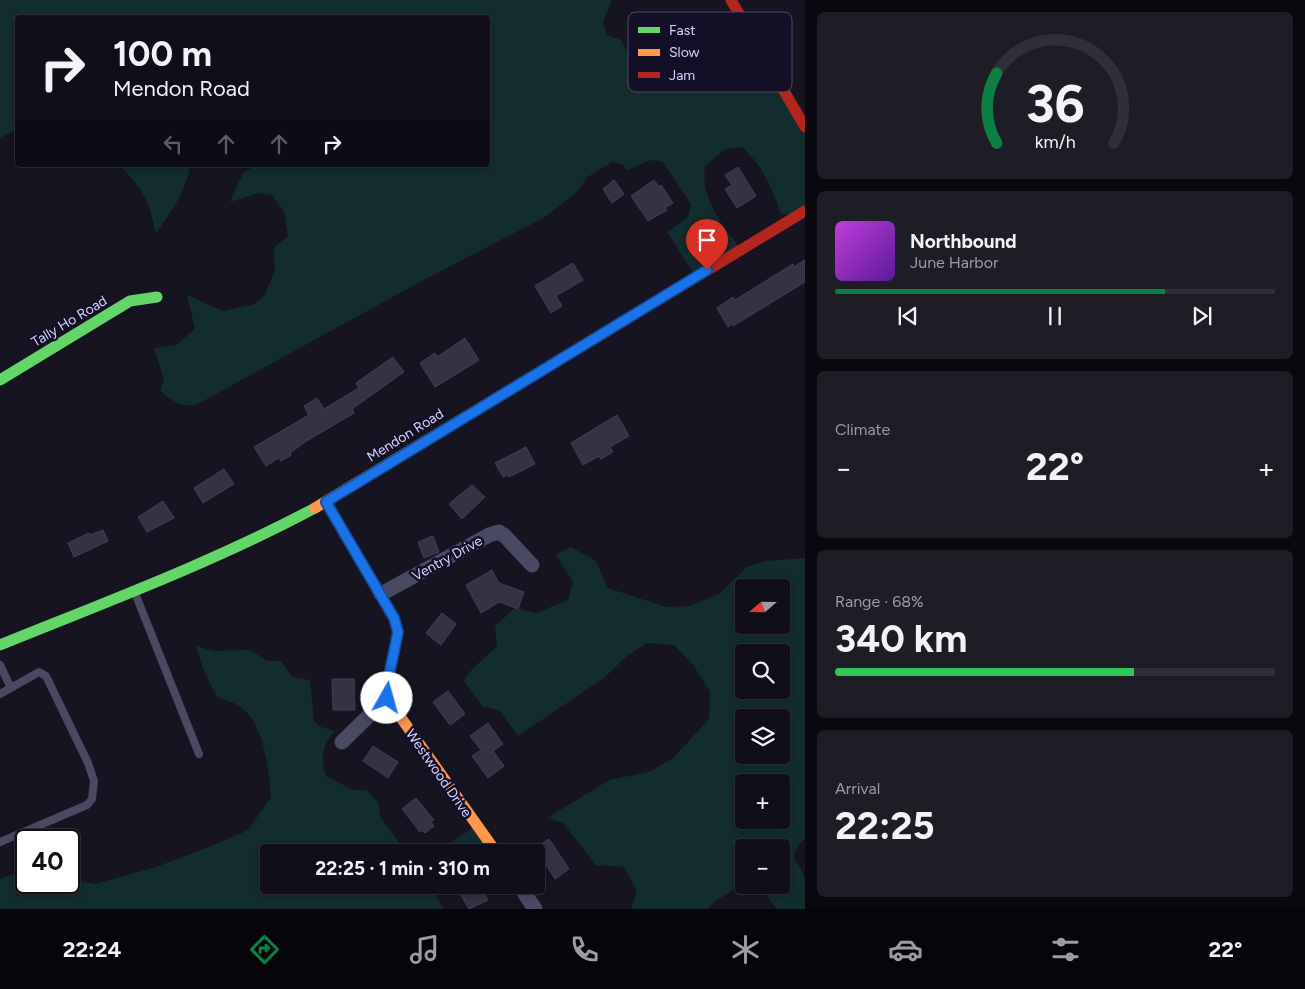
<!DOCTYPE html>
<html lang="en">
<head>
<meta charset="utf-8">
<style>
  :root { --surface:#100f19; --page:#1e1d26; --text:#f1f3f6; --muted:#9c9ca2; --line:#302f38; --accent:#0b8043 }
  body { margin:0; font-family:Figtree,sans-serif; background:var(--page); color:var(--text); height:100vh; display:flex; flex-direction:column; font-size:19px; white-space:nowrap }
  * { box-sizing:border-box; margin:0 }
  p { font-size:16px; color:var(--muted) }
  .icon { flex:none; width:28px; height:28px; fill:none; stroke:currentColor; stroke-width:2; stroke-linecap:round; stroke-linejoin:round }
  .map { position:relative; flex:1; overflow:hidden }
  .drawer { display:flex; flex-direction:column; gap:12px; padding:12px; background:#09080e; width:500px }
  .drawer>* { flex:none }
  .hud { position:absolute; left:15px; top:15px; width:475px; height:152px; border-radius:5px; box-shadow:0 2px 8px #0003,0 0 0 1px var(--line); background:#100f19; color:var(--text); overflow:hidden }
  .needle { width:32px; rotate:250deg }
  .buttons { position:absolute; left:735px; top:579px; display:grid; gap:10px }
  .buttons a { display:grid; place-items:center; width:55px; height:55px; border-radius:5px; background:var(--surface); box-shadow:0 2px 8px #0003,0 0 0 1px var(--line); font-size:25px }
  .speed { position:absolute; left:15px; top:829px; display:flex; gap:10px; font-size:25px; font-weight:700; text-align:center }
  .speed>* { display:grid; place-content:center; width:65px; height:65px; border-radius:50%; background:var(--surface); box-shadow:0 2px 8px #0003,0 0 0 1px var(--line); line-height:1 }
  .speed .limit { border:2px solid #111; border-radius:8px; background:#fff; color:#111 }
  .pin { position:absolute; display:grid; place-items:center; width:42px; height:42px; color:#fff; margin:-51px -21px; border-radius:50% 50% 50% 0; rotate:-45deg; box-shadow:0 0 5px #0007 }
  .pin .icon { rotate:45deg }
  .me { position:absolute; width:55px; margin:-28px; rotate:7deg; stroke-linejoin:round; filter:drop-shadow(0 0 4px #0008) }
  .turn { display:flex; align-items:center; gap:18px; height:105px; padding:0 15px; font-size:22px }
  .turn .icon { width:65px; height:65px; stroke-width:2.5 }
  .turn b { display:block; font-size:35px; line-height:42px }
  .lanes { display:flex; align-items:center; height:48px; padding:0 15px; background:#0003; justify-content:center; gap:25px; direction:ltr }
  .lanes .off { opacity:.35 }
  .big { font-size:38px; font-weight:700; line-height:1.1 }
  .drawer .tile { flex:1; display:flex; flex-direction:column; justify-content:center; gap:8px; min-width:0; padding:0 18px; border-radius:8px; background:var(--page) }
  .drawer .dial { align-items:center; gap:0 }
  .dial svg { height:130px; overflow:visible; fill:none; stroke:var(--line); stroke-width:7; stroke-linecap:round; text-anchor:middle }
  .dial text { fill:var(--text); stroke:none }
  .song { display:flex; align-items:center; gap:15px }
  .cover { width:60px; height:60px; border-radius:8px; background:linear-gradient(135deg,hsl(290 70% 55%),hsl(270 70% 35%)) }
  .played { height:5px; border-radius:2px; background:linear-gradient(90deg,var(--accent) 75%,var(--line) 75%) }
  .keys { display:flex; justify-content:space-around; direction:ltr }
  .heat { display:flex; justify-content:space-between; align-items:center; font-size:28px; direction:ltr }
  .charge { height:8px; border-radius:4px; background:linear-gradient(90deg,#34c759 68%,var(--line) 0) }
  .trip { position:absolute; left:260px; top:844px; width:285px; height:50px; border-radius:5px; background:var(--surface); box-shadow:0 2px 8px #0003,0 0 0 1px var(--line); font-weight:700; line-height:50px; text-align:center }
  .tabs { display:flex; height:80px; justify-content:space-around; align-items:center; background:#06060a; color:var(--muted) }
  .tabs .icon { width:35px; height:35px }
  .tabs .selected { color:var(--accent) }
  .tabs b { font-size:22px; color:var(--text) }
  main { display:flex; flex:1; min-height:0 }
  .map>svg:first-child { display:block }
  .green { fill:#132c2d; fill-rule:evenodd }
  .building { fill:#343243; stroke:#433f54 }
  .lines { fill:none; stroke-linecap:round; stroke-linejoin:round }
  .lane { stroke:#4a4962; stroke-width:8 }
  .street { stroke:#4a4962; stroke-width:15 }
  .fast { stroke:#63d668; stroke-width:11 }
  .slow { stroke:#ff974d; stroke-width:11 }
  .jam { stroke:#b3261e; stroke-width:11 }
  .route-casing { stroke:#114b97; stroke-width:12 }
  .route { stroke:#1a73e8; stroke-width:9 }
  .labels { text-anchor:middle; stroke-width:5; stroke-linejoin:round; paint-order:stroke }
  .street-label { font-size:14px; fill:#d9d4ff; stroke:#130f26 }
  .key { fill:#130f26; stroke:#4e4a67; stroke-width:1 }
  .key-label { font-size:14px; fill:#d9d4ff }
</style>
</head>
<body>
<main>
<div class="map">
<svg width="805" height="909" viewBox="0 0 805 909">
  <rect width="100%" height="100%" fill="#161421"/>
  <path class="green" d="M 0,0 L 612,0 L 603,21 L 607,35 L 621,40 C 634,67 642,66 665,52 C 672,59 679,70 687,76 C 704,89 747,59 763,50 L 805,117 L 805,215 L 781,214 C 772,188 763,166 742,147 L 725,149 L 705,166 C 700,198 721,222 739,247 L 698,280 L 667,232 L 688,217 L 691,204 L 663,162 L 650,160 L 628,170 L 622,164 L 612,162 L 586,178 L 579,190 L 547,216 L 418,283 L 196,405 C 180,407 172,401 160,390 L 164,380 L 154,348 L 176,345 L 195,329 L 187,295 L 223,311 L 254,304 L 264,296 L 275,271 L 274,248 L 288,236 L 284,212 L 272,195 L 259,193 L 230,202 L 243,173 L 257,165 L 488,165 L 488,18 L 18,18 L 17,129 L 0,138 Z
    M 119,165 L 190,165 C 187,192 170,212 156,234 C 148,199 145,191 119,165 Z
    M 571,547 L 596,561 L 608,588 L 666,607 L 689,606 L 719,594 L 747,567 L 766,561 L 805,558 L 805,838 C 782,862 802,859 805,880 C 805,889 805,900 805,909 L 777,909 L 758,885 L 781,885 L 781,848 L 744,848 L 744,883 L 714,902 L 708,909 L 631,909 L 637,891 L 624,867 L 596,865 L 563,823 L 547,818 L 609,780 L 649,772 L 673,758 L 709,719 L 710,692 L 694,666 L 674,645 L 647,643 L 628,655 L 604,678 L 518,736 L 499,710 L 483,707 L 464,681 C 470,668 487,657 497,646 L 495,626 L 515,608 L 536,613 L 568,600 L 573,581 L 555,555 ZM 744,588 L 781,588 L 781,625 L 744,625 ZM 781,652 L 781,690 L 744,690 L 744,652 ZM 744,718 L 781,718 L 781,755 L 744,755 ZM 781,782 L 781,820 L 744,820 L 744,782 Z
    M 196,646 L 214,651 L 250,650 L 267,661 L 281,661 L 292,677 L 310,680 L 314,721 L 321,727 L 335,731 C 322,745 320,758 326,776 L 353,790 L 366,790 L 378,802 L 380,816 L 406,852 L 269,852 L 269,885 L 434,885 L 434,891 L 443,909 L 0,909 L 0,879 L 26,870 L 26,882 L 69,882 L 69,879 L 95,884 L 156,867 L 214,845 L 248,830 L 271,797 C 269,771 264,721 239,706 C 233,702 224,700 217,697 L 203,669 Z
    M 477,825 L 489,841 L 472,852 L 436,852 Z"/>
  <path class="building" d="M 738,167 L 756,196 L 737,208 L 725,189 L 732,185 L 725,175 Z
    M 614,180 L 624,194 L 612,203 L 603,189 Z
    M 654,180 L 659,187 L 661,185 L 673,203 L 665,208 L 667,210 L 648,221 L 631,196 Z
    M 805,260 L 805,282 L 733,326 L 732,324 L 728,327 L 717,308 L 733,297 L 735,300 L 793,264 L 794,267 Z
    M 573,263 L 583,280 L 556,296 L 562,306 L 551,313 L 535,286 Z
    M 465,338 L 479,360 L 435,387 L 420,363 L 435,353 L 437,357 Z
    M 393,357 L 404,372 L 352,409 L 354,413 L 305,442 L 290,453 L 291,455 L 281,461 L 279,458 L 266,466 L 254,447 L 309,415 L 304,406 L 317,398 L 324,409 L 359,388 L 356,383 Z
    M 617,415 L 629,436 L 610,447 L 613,452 L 601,459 L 599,456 L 583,465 L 571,443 Z
    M 526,447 L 535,464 L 509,477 L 508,475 L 503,477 L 495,463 Z
    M 224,469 L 234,484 L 203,503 L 194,488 Z
    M 472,485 L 485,497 L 462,519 L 449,504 Z
    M 163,501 L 174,518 L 147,532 L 138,517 Z
    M 103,530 L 108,541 L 74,557 L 68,543 L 89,533 L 90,535 Z
    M 433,536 L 439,552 L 424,558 L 418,542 Z
    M 492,570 L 499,583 L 524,592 L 518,609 L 499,602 L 481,613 L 466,585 Z
    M 442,613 L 456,624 L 441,645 L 426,633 Z
    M 332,679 L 354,679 L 355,710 L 333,710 Z
    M 448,691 L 465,714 L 450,725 L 433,702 Z
    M 488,723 L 503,744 L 493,751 L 504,766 L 488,778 L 472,756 L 481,750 L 470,736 Z
    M 373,746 L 398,762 L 388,778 L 363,761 Z
    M 416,798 L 434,820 L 431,822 L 434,826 L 425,833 L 422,830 L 420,832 L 402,809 Z
    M 549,839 L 569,869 L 555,879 L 541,857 L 543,855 L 538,846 Z
    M 455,885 L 479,885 L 488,900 L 469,909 Z"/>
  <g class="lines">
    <path class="lane" d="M 135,593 L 199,754
      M 0,665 L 11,688
      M 0,694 L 39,672 L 46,676 L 88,763 L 94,781 L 92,799 L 87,805 L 0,842"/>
    <path class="street" d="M 381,594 L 489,535 L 499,532 L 505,536 L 532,565
      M 342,742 L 387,698
      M 519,885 L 535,909"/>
    <path class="fast" d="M 0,380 L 130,301 L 157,297
      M 0,645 C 106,602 214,562 315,508"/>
    <path class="slow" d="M 326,502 L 394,618 L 398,632 L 386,690 L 387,698 L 496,852
      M 315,508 L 533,376"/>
    <path class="jam" d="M 731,0 L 805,127
      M 533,376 L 805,211"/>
  </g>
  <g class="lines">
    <defs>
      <path id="route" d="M 387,698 L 386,690 L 398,632 L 394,618 L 326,502 L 707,270"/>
    </defs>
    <use href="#route" class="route-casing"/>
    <use href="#route" class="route"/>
  </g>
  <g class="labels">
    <g class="street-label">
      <text transform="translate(69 321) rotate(-31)" y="5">Tally Ho Road</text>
      <text transform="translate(405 435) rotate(-32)" y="5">Mendon Road</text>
      <text transform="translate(447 558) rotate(-29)" y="5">Ventry Drive</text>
      <text transform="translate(439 773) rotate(55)" y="5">Westwood Drive</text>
    </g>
  </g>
  <rect x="628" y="12" width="164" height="80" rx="8" class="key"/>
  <rect x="638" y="27" width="22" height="6" fill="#63d668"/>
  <rect x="638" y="49" width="22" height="7" fill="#ff974d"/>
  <rect x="638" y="72" width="22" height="6" fill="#b3261e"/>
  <g class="key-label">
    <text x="669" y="35">Fast</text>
    <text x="669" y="57">Slow</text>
    <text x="669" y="80">Jam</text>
  </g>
</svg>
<div class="buttons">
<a><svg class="needle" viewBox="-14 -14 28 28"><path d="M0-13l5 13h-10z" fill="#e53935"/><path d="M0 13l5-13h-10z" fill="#9c9ca2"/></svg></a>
<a><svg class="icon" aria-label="search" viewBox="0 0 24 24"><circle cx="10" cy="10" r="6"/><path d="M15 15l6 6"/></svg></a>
<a><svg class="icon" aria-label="layers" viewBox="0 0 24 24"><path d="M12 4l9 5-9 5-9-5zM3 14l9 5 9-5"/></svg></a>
<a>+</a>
<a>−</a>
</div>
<div class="speed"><div class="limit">40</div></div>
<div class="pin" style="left:707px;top:270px;background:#d93025"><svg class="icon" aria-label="arrive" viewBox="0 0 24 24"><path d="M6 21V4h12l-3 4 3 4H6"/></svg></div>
<svg class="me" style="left:387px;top:698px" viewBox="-20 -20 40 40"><circle r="19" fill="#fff"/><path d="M0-13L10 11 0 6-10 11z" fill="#1a73e8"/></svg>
<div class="trip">22:25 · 1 min · 310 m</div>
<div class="hud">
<div class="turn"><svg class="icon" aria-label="right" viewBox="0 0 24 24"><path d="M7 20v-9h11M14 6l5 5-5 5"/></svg><div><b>100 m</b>Mendon Road</div></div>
<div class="lanes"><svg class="icon off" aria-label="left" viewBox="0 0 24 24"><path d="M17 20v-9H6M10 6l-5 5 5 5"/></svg><svg class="icon off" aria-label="ahead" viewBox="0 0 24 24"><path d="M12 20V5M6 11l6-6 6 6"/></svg><svg class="icon off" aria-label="ahead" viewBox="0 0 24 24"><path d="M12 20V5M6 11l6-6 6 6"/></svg><svg class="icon" aria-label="right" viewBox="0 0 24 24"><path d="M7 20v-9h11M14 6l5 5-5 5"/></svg></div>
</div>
</div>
<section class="drawer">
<div class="tile dial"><svg viewBox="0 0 100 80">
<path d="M14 69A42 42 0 1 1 86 69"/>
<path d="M14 69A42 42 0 0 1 14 26" stroke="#0b8043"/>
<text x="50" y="56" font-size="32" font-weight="700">36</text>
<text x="50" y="72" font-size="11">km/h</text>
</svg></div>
<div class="tile">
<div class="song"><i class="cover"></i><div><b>Northbound</b><p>June Harbor</p></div></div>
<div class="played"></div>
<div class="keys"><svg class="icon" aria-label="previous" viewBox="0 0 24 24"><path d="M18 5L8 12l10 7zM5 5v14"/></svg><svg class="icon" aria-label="pause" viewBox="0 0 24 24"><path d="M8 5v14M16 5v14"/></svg><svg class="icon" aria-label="next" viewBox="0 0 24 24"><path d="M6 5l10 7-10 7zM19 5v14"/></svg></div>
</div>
<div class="tile"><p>Climate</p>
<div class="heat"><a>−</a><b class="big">22°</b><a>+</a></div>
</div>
<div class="tile"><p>Range · 68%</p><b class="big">340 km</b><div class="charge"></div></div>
<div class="tile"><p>Arrival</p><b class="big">22:25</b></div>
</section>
</main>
<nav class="tabs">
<b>22:24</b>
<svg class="icon selected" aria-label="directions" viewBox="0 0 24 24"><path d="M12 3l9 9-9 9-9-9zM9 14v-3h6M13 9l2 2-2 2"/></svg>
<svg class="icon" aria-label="music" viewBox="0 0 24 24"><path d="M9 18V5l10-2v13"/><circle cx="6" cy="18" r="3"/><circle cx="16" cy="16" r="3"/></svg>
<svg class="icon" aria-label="phone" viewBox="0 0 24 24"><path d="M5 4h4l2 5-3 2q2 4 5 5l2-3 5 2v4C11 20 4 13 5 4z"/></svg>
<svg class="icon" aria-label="climate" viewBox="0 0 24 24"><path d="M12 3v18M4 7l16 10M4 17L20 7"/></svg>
<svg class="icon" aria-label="car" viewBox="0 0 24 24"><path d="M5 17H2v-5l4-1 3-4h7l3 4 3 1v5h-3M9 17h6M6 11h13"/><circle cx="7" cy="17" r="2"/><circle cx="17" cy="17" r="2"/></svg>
<svg class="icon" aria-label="filters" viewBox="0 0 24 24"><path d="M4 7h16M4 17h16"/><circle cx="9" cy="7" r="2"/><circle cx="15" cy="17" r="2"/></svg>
<b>22°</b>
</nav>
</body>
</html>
